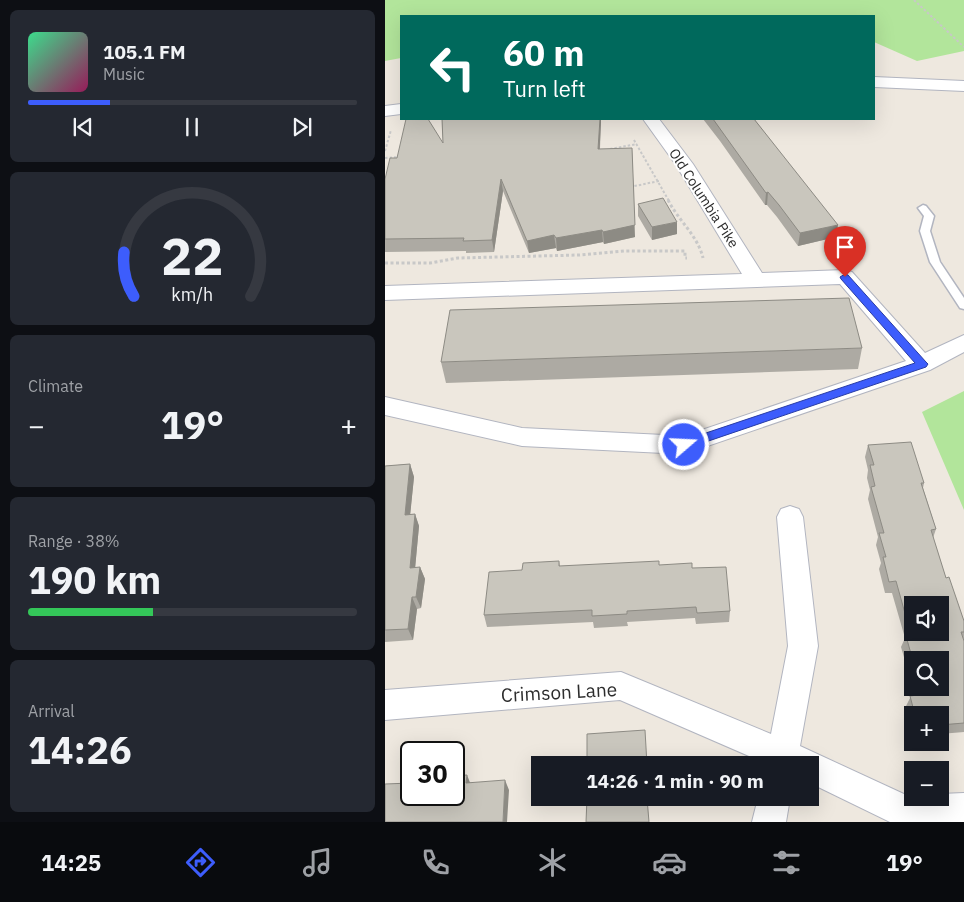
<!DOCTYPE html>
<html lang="en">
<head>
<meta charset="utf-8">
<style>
  :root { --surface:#171b24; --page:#242831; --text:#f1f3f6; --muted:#9ea1a6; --line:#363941; --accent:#3d5dfc }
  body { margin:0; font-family:"IBM Plex Sans",sans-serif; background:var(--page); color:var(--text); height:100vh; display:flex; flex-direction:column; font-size:19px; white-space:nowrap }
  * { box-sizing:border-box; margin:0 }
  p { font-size:16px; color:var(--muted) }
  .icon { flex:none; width:28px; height:28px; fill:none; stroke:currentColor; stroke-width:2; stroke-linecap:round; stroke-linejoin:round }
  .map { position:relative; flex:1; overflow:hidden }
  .details { display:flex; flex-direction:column; gap:10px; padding:10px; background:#0d0f14; width:385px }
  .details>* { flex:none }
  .guide { position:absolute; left:15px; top:15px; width:475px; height:105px; border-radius:0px; box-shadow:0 5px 20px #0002; background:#00695c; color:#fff; overflow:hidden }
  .tools { position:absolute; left:519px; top:596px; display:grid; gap:10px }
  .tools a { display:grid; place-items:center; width:45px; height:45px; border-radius:0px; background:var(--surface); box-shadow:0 5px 20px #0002; font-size:25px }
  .speed { position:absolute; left:15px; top:741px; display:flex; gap:10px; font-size:25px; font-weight:700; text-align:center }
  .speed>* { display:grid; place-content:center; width:65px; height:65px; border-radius:50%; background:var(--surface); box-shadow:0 5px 20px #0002; line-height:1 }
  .speed .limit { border:2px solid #111; border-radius:8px; background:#fff; color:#111 }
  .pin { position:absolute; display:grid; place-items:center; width:42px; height:42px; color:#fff; margin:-51px -21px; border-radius:50% 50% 50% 0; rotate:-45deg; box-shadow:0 0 5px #0007 }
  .pin .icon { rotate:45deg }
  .me { position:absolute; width:55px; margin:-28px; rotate:71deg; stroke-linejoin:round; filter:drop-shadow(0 0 4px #0008) }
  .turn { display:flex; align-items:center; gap:18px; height:105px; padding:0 20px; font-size:22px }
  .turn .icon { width:65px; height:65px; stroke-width:2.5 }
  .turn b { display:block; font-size:35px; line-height:42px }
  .big { font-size:38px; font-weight:700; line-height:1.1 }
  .details .tile { flex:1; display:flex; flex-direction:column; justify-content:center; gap:8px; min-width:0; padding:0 18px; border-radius:8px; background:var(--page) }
  .details .dial { align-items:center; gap:0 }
  .dial svg { height:130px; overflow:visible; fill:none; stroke:var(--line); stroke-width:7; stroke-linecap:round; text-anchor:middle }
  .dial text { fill:var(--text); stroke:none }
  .song { display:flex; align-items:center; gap:15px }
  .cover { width:60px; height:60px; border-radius:8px; background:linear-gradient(135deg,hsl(150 70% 55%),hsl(330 70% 35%)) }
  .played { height:5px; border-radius:2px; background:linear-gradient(90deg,var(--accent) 25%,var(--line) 25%) }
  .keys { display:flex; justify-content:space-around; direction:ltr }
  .heat { display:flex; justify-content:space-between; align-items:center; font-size:28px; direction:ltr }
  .charge { height:8px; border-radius:4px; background:linear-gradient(90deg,#34c759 38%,var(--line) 0) }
  .trip { position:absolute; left:146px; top:756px; width:288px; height:50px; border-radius:0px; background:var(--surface); box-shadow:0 5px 20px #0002; font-weight:700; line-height:50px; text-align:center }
  .menu { display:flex; height:80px; justify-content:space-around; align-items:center; background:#090b0e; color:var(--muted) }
  .menu .icon { width:35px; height:35px }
  .menu .current { color:var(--accent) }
  .menu b { font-size:22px; color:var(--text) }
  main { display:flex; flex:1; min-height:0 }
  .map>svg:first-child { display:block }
  .green { fill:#b2e59b }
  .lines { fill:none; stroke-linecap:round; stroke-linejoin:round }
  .lane-casing { stroke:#b2b5c0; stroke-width:3 }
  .street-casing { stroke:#b2b5c0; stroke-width:2 }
  .path-far1 { stroke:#c8c8c8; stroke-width:2; stroke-dasharray:2.5 2; stroke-linecap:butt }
  .path { stroke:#c8c8c8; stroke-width:3; stroke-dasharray:3 2.5; stroke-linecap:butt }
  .lane { fill:#fff; fill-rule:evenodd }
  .street { fill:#fff; fill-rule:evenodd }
  .wall { fill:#adaaa3; fill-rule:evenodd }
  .shaded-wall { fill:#8d8b84 }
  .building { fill:#c9c6bd; stroke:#8d8b84; fill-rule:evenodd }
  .route { fill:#3d5dfc; stroke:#283ca4 }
  .labels { text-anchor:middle; stroke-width:4; stroke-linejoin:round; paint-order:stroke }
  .far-street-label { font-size:14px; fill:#2c2c2c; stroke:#fff }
  .near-street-label { font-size:19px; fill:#2c2c2c; stroke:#fff }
</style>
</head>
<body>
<main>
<section class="details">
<div class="tile">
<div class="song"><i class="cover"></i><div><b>105.1 FM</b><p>Music</p></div></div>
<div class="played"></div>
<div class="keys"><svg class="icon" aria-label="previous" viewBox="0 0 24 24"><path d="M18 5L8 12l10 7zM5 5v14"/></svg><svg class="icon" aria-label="pause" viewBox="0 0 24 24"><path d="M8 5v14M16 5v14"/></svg><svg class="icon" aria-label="next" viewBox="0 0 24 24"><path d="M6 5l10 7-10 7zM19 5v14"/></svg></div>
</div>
<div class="tile dial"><svg viewBox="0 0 100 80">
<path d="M14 69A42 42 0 1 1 86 69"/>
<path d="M14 69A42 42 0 0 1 8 42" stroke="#3d5dfc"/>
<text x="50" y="56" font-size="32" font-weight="700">22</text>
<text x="50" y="72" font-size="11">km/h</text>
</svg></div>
<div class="tile"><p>Climate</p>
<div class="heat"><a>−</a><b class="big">19°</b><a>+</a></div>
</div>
<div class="tile"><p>Range · 38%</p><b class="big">190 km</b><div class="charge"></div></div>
<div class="tile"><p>Arrival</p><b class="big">14:26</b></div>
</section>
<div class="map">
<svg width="579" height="822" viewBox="0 0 579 822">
  <rect width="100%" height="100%" fill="#eee8df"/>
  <path class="green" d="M 0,0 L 579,0 L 579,51 L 532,61 L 489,42 L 489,16 L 16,16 L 16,58 L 0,61 Z
    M 579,391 L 579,510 L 537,412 Z"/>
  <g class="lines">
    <defs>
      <path id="lane" d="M 538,205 L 541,206 L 549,216 L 545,231 L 555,262 L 579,298 L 579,309 L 575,308 L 545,262 L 535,231 L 539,216 L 533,208 Z"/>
      <path id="street" d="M 489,77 L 579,81 L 579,91 L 489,87 Z
        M 16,104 L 16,114 L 0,116 L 0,106 Z
        M 258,119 L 274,119 L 308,164 L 377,273 L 460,270 L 467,272 L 540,353 L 579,335 L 579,352 L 545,370 L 299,454 L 137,446 L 0,415 L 0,397 L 137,428 L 299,436 L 521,361 L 455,284 L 0,300 L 0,286 L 357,274 L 291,165 Z
        M 405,506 L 414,509 L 418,517 L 433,646 L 415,746 L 521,795 L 528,795 L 528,798 L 555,798 L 555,794 L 579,793 L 579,822 L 505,822 L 425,783 L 425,765 L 380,765 L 380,763 L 235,700 L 0,720 L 0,690 L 236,672 L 386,734 L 403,646 L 392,517 L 396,509 Z
        M 373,798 L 405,798 L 401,822 L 367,822 Z"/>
    </defs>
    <use href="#lane" class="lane-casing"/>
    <use href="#street" class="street-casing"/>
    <path class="path-far1" d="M 529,0 L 579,47
      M 249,140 L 284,201
      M 225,149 L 252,144
      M 0,151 L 6,130
      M 0,158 L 14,157
      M 245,187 L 274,181"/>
    <path class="path" d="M 283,200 C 293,220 313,236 318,258
      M 0,263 L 45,263 L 73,258 L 194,255 L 240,251 L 300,251 L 300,258 L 302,258"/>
    <use href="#lane" class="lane"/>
    <use href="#street" class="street"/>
  </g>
  <path class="wall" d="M 57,119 L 216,119 L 215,149 L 250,237 L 219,244 L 218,242 L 172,251 L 171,248 L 144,253 L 118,191 L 109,252 L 81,253 L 81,251 L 0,252 L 0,179 L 12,158 L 58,143 Z
    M 318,119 L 369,119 L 451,237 L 413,246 L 392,217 L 382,205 L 380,205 L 335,141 Z
    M 253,204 L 292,234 L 267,240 L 253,216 Z
    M 477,348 L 473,369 L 61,383 L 56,362 Z
    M 483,445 L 539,483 L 538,488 L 551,529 L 548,538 L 561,578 L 579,621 L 579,732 L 555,734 L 555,715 L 528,715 L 528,732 L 521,706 L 526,696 L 521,676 L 523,671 L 516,647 L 520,638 L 507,593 L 500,593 L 494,569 L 496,563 L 491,545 L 493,537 L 483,499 L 485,490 L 482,478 L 483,470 L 480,457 ZM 528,660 L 555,688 L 528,688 Z
    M 25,464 L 29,477 L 25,514 L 30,514 L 34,526 L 30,568 L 35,567 L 40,579 L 36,608 L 32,609 L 28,640 L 0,642 L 0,466 Z
    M 174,561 L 175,566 L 274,565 L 307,568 L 345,611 L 344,622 L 311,624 L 310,618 L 242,622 L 243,626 L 209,628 L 208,622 L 102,627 L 99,615 L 137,570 Z"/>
  <path class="shaded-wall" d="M 215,119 L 216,119 L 216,122 L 214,161 L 213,149 Z
    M 247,148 L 250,237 L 219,244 L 218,232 Z
    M 116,179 L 118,191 L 109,252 L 107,240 Z
    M 383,192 L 382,205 L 380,205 L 381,193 Z
    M 292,222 L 292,234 L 267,240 L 267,227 Z
    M 453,225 L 451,237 L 413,246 L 415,233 Z
    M 217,230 L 218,242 L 172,251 L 171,238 Z
    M 169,235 L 171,248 L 144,253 L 142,241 Z
    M 25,464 L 29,477 L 24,527 L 20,515 Z
    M 30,514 L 34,526 L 29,580 L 25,568 Z
    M 35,567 L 40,579 L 36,608 L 31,597 Z
    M 27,597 L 32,609 L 28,640 L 23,629 Z
    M 82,775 L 86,785 L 81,783 Z
    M 120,780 L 124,790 L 122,822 L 118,822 Z"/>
  <path class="building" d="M 21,119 L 43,119 L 58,143 L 57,119 L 215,119 L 213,149 L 247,148 L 250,225 L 218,232 L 217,230 L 171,238 L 169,235 L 142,241 L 116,179 L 107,240 L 78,241 L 79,238 L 0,239 L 0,179 L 5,158 L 12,158 Z
    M 328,119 L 369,119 L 453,225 L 415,233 L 394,205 L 383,192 L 381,193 Z
    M 278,198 L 292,222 L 267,227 L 253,204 Z
    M 464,298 L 477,348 L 56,362 L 65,310 Z
    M 526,442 L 539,483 L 536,483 L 551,529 L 546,530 L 561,578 L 564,577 L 579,621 L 579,632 L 576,632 L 579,641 L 579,723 L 555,725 L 555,715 L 530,715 L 525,696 L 533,695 L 531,688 L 555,688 L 555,660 L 528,660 L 528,661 L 521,636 L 526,635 L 511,581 L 504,582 L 498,557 L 501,557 L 494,533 L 499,533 L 486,487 L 490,486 L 485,465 L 489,465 L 483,445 ZM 528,605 L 555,605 L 555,632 L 528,632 Z
    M 25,464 L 20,515 L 30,514 L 25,568 L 35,567 L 31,597 L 27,597 L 23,629 L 0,630 L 0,466 Z
    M 174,561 L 174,566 L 274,561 L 274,565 L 307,563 L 307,568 L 341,567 L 345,611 L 312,613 L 311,607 L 242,611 L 242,614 L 207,616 L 207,610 L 99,615 L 104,572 L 137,570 L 138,563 Z
    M 525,665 L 528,665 L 528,675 Z
    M 260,730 L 262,765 L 202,765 L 202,734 Z
    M 82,775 L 81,783 L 120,780 L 118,822 L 0,822 L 0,784 L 26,783 L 26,795 L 69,795 L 69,776 Z
    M 202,798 L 262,798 L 264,822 L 201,822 Z"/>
  <path class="route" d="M 460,274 L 463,275 L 541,362 L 543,364 L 541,367 L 303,448 L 294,448 L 293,445 L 294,442 L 530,363 L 456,279 L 455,277 Z"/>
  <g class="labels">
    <g class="far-street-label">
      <text transform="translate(319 198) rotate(57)" y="5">Old Columbia Pike</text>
    </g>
    <g class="near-street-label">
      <text transform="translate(174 692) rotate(-3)" y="7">Crimson Lane</text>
    </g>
  </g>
</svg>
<div class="tools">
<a><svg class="icon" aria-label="sound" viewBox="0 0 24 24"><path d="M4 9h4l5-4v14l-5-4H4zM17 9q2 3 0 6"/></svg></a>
<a><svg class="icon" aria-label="search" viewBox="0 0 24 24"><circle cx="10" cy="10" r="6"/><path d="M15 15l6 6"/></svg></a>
<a>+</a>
<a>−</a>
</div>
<div class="speed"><div class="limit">30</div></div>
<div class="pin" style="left:460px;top:277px;background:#d93025"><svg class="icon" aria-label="arrive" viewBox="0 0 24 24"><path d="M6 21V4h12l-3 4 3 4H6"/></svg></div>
<svg class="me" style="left:299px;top:445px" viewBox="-20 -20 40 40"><circle r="17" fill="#3d5dfc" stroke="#fff" stroke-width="3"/><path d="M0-11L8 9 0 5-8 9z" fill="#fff"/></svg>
<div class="trip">14:26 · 1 min · 90 m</div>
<div class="guide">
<div class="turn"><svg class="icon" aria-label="left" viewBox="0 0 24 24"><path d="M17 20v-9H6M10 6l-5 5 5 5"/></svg><div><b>60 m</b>Turn left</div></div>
</div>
</div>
</main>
<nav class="menu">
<b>14:25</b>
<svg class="icon current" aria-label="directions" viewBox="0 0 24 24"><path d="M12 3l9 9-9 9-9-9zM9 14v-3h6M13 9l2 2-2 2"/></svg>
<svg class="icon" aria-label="music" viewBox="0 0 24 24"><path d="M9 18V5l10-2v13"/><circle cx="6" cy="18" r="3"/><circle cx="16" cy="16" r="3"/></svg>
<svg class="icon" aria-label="phone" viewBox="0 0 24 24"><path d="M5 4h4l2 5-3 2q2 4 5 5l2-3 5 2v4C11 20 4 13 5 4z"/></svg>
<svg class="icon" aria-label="climate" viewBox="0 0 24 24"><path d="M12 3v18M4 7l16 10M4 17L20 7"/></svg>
<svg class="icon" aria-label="car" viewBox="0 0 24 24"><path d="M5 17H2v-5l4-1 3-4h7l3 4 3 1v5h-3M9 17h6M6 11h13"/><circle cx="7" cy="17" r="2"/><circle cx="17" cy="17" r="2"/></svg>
<svg class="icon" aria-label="filters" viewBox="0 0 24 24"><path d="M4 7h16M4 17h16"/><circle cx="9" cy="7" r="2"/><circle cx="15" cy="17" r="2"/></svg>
<b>19°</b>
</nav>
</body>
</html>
